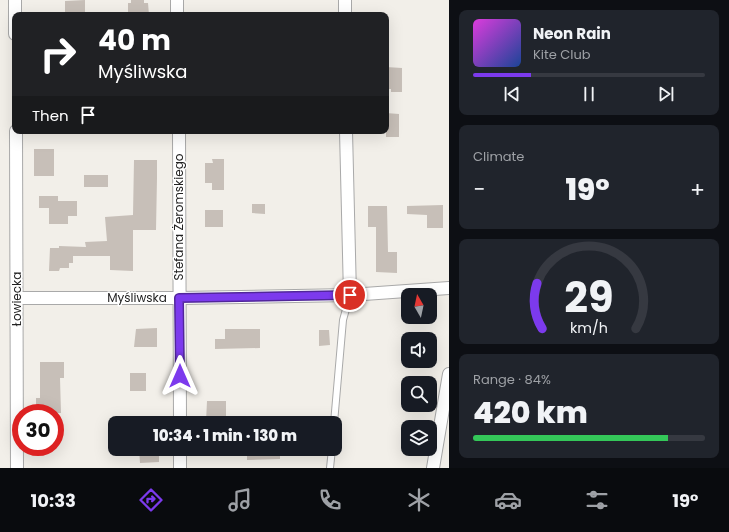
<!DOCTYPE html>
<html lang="en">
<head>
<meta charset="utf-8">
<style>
  :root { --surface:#171b24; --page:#20242c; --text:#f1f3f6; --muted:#9ea1a6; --line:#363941; --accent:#7c3aed }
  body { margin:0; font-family:Poppins,sans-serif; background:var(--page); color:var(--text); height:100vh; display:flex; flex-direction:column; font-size:15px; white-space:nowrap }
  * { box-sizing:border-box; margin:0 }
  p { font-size:13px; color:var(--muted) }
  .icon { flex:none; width:22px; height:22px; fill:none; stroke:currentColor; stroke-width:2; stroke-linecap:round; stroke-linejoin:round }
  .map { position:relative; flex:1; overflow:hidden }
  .side { display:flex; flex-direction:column; gap:10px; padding:10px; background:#0d0f14; width:280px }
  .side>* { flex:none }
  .top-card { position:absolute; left:12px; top:12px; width:377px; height:122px; border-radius:8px; box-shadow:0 4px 16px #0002; background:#202124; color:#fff; overflow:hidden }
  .needle { width:26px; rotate:351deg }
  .fabs { position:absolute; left:401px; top:288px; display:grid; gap:8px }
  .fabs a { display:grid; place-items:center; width:36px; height:36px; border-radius:8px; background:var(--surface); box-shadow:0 4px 16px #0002; font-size:20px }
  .speed { position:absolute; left:12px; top:404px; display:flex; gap:8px; font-size:20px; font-weight:700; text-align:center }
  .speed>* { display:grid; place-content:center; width:52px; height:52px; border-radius:50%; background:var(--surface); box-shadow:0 4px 16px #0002; line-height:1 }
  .speed .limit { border:6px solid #d22; background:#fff; color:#111 }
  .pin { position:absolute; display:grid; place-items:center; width:34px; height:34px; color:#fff; margin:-17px; border:2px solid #fff; border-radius:50%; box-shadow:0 1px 4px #0007 }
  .me { position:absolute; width:44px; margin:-22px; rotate:0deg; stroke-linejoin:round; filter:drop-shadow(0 0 3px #0008) }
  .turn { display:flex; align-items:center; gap:14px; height:84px; padding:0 20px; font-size:18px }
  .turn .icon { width:52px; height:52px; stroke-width:2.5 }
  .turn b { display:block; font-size:28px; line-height:34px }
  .then { display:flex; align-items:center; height:38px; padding:0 20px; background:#0003; gap:8px; font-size:15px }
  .big { font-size:30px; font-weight:800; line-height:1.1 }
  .side .widget { flex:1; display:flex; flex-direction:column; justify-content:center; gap:6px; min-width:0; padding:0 14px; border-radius:8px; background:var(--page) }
  .side .dial { align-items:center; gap:0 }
  .dial svg { height:104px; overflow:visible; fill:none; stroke:var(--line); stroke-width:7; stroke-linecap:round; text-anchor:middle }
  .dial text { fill:var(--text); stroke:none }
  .song { display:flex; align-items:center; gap:12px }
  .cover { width:48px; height:48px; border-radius:6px; background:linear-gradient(135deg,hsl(300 70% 55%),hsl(220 70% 35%)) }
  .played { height:4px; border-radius:2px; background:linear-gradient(90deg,var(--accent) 25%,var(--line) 25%) }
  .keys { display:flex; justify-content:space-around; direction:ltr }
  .heat { display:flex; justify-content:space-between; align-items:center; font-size:22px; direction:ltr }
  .charge { height:6px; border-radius:3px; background:linear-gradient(90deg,#34c759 84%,var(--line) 0) }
  .trip { position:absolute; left:108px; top:416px; width:234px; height:40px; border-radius:8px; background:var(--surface); box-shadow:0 4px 16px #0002; font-weight:800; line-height:40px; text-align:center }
  .dock { display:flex; height:64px; justify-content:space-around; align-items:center; background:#090b0e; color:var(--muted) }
  .dock .icon { width:28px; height:28px }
  .dock .selected { color:var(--accent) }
  .dock b { font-size:18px; color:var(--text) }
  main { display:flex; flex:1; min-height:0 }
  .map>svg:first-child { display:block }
  .building { fill:#c7bfb8 }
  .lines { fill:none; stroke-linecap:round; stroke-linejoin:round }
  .service-casing { stroke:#a9a9a9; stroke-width:8 }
  .minor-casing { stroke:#a9a9a9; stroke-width:14 }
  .service { stroke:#fff; stroke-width:6 }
  .minor { stroke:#fff; stroke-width:12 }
  .route-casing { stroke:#51269a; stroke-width:10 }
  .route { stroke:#7c3aed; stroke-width:7 }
  .labels { text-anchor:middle; stroke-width:3; stroke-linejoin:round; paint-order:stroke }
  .street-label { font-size:12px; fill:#222; stroke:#fff }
</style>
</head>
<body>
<main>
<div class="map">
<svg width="449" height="468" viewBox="0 0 449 468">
  <rect width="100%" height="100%" fill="#f2efe9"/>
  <path class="building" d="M 85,0 L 85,15 L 65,15 L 65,1 Z
    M 131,0 L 144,0 L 144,3 L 148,3 L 149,15 L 128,15 L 128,3 L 131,3 Z
    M 386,67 L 402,68 L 402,92 L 391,92 L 391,89 L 386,89 Z
    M 386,113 L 399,114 L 399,137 L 386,137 Z
    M 34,149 L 54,149 L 54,176 L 34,176 Z
    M 212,159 L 224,159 L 224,190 L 212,190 L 212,183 L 205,183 L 205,163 L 213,163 Z
    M 134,160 L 157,160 L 157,178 L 156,230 L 133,230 L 133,271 L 110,270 L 110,256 L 73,256 L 73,263 L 69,263 L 69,268 L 60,268 L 59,271 L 49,271 L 50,248 L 59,248 L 59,246 L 86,247 L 85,242 L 107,241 L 105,217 L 133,215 Z
    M 84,175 L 108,175 L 108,187 L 84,187 Z
    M 39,196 L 58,196 L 58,201 L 77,201 L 77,216 L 68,216 L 68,224 L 49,224 L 49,208 L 39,208 Z
    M 252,204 L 265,204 L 265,214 L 252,213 Z
    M 443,205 L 443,228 L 427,228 L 427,215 L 407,214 L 407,206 Z
    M 368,206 L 387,206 L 388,252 L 397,252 L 397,273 L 376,272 L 376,227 L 368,227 Z
    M 205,210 L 223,210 L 223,227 L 205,227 Z
    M 157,328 L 157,347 L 134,347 L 136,329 Z
    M 225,329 L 260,329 L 260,348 L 215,349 L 215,339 L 225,339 Z
    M 319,330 L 329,330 L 330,345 L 319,346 Z
    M 40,362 L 64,362 L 64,378 L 60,378 L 61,413 L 36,413 L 36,398 L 40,398 Z
    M 130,373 L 146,373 L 146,391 L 130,391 Z
    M 207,401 L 226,401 L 226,421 L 206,422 Z
    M 139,449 L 159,449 L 159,462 L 140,463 Z
    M 247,449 L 280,449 L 280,459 L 247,460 Z"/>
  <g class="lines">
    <defs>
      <path id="service" d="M 334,423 L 343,320 L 350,295
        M 330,468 L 332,449"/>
      <path id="minor" d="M 15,0 L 15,34
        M 177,0 L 177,15
        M 345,0 L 345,15
        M 16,131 L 17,468
        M 179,131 L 180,423
        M 346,131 L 350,295
        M 17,298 L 179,298 L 350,295 L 449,288
        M 180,449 L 180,468
        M 433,468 L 449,374"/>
    </defs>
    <use href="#service" class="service-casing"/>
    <use href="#minor" class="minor-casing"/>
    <use href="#service" class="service"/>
    <use href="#minor" class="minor"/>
  </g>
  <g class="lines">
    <defs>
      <path id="route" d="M 180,376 L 179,298 L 350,295"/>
    </defs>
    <use href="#route" class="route-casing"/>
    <use href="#route" class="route"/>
  </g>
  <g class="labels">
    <g class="street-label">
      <text transform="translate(179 217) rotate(-90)" y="4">Stefana Żeromskiego</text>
      <text x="137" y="302">Myśliwska</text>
      <text transform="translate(17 299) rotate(-90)" y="4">Łowiecka</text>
    </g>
  </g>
</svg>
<div class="fabs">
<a><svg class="needle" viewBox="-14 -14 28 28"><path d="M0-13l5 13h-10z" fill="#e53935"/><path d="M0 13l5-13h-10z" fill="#9ea1a6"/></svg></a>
<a><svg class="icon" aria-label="sound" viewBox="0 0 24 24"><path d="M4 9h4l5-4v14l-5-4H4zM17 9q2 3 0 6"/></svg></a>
<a><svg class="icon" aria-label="search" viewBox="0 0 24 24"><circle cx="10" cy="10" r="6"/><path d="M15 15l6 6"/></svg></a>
<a><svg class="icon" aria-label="layers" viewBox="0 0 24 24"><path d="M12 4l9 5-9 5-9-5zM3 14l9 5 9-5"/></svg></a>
</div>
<div class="speed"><div class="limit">30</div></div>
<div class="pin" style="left:350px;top:295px;background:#d93025"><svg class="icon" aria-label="arrive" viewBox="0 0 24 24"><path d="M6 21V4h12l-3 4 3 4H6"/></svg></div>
<svg class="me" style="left:180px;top:376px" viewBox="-20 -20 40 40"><path d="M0-17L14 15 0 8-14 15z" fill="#7c3aed" stroke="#fff" stroke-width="4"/></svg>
<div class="trip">10:34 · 1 min · 130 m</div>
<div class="top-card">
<div class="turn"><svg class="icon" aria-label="right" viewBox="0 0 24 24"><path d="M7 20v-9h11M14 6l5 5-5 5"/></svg><div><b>40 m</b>Myśliwska</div></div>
<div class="then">Then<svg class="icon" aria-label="arrive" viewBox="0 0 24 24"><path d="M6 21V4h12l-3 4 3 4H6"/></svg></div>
</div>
</div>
<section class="side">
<div class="widget">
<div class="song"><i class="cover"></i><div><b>Neon Rain</b><p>Kite Club</p></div></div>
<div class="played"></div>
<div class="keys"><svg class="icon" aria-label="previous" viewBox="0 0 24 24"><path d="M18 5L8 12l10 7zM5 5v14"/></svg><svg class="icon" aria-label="pause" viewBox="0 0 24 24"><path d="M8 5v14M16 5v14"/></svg><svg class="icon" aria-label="next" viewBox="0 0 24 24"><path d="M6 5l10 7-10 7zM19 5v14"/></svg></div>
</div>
<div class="widget"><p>Climate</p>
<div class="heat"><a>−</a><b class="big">19°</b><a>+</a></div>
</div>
<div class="widget dial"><svg viewBox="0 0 100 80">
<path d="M14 69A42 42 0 1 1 86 69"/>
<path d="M14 69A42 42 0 0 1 10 34" stroke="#7c3aed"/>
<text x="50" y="56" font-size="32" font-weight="700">29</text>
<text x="50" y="72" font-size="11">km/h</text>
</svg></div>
<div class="widget"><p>Range · 84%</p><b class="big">420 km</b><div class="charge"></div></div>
</section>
</main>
<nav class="dock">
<b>10:33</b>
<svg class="icon selected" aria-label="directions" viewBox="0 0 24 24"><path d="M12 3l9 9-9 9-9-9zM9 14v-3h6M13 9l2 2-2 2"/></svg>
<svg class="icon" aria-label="music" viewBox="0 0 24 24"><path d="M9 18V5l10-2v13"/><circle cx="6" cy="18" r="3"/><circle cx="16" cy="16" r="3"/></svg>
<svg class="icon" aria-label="phone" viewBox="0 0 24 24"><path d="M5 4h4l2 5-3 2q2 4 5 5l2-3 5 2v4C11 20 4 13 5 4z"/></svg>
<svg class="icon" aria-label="climate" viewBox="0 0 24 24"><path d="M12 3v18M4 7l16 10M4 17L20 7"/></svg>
<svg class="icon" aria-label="car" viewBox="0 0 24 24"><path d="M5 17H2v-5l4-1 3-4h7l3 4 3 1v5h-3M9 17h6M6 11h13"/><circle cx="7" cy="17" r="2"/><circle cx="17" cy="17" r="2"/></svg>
<svg class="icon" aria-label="filters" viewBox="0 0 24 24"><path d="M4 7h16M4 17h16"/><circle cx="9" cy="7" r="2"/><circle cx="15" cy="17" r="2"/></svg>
<b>19°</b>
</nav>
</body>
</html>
